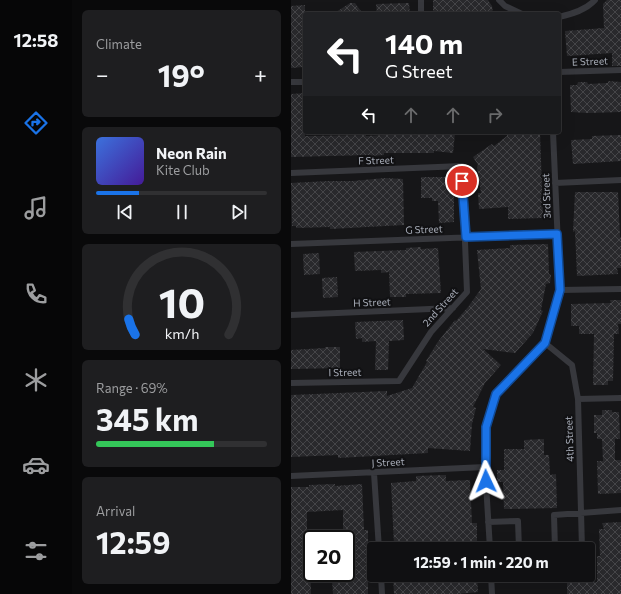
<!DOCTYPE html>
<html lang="en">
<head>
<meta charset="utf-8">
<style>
  :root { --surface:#101012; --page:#1e1e20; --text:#f1f3f6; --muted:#9c9d9f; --line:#303032; --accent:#1a73e8 }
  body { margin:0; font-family:Commissioner,sans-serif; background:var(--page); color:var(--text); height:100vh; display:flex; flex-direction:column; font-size:15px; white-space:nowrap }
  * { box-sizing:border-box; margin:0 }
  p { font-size:13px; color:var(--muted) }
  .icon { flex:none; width:22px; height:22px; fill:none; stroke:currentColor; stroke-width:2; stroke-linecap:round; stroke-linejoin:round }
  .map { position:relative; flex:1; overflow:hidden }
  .details { display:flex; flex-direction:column; gap:10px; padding:10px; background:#09090a; width:219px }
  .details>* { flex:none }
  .banner { position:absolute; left:12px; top:12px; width:258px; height:122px; border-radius:4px; box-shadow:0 4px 16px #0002,0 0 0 1px var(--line); background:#202124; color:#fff; overflow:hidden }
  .speed { position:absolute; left:12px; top:530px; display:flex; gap:8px; font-size:20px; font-weight:700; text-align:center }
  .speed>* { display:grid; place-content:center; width:52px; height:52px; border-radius:50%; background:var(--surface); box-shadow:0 4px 16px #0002,0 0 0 1px var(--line); line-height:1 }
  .speed .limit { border:2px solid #111; border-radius:6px; background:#fff; color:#111 }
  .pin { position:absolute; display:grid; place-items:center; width:34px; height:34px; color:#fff; margin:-17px; border:2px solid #fff; border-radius:50%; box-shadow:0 1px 4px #0007 }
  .me { position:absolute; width:44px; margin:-22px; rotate:358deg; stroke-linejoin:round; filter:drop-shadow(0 0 3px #0008) }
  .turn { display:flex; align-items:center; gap:14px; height:84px; padding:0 16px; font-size:18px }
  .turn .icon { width:52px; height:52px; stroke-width:2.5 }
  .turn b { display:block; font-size:28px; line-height:34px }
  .lanes { display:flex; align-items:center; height:38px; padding:0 16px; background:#0003; justify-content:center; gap:20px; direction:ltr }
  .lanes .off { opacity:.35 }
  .big { font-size:30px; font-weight:700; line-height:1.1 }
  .details .card { flex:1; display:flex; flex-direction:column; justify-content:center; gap:6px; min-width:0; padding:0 14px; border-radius:6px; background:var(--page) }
  .details .dial { align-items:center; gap:0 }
  .dial svg { height:104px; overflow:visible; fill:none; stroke:var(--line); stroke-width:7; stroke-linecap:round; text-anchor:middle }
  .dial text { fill:var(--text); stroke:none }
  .song { display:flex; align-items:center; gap:12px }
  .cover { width:48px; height:48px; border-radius:6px; background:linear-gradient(135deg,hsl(220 70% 55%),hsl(260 70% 35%)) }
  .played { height:4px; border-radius:2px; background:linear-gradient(90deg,var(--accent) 25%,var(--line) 25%) }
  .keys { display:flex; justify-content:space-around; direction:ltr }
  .heat { display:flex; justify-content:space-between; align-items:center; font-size:22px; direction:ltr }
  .charge { height:6px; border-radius:3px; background:linear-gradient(90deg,#34c759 69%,var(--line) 0) }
  .trip { position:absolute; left:76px; top:542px; width:228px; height:40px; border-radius:4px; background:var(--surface); box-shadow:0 4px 16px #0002,0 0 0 1px var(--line); font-weight:700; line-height:40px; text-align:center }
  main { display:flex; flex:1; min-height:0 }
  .dock { display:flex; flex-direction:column; width:72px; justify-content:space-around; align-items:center; background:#060607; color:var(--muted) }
  .dock .icon { width:28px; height:28px }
  .dock .selected { color:var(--accent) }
  .dock b { font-size:18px; color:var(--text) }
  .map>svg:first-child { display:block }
  .building { fill:url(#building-cross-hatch) }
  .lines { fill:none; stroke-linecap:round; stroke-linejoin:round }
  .lane { stroke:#37383d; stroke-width:6 }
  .route-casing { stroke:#114b97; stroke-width:10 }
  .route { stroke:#1a73e8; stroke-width:7 }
  .labels { text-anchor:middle; stroke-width:4; stroke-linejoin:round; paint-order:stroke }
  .street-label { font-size:10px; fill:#a8adb8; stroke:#111113 }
</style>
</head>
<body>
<main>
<nav class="dock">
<b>12:58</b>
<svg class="icon selected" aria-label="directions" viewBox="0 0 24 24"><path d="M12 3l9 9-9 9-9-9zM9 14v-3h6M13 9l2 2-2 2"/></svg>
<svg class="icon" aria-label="music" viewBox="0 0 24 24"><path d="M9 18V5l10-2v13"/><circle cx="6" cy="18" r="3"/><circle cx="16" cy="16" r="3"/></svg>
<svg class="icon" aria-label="phone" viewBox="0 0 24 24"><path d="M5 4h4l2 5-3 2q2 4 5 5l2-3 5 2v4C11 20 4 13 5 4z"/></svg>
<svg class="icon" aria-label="climate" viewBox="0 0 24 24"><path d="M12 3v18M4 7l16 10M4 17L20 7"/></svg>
<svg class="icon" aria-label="car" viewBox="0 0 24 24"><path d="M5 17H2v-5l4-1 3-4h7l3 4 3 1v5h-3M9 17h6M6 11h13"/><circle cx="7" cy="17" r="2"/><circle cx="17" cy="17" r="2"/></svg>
<svg class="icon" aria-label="filters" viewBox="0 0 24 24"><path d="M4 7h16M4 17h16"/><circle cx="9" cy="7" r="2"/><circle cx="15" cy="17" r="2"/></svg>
</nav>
<section class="details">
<div class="card"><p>Climate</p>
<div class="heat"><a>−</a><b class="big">19°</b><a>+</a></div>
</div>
<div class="card">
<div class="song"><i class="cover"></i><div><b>Neon Rain</b><p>Kite Club</p></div></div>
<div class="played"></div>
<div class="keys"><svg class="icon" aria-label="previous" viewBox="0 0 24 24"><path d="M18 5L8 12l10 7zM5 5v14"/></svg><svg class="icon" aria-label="pause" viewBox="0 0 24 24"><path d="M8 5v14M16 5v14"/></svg><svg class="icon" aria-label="next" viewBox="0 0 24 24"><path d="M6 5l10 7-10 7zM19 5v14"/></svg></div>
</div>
<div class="card dial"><svg viewBox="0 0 100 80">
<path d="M14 69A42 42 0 1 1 86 69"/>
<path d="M14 69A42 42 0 0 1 9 57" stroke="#1a73e8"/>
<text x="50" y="56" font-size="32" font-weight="700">10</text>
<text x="50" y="72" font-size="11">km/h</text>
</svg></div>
<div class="card"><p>Range · 69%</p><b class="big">345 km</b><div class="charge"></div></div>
<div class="card"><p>Arrival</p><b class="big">12:59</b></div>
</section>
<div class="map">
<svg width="330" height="594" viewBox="0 0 330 594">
  <defs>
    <pattern id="building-cross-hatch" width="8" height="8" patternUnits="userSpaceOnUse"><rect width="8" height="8" fill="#29292c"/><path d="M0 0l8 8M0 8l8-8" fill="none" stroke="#454548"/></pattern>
  </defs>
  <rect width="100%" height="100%" fill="#161618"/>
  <path class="building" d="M 142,0 L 197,0 L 201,6 L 202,14 L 142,14 Z
    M 316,0 L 330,0 L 330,66 L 321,66 L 321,53 L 276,56 L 274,31 L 313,28 L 312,4 Z
    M 59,3 L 64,3 L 72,14 L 42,14 Z
    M 118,3 L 119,14 L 86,14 L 85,4 Z
    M 14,5 L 14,33 L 12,33 L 13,67 L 0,68 L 0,6 Z
    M 317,81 L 330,82 L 330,112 L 297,113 L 280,112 L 279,85 L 286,85 L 287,82 L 296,82 L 297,84 L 317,83 Z
    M 14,93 L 14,136 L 75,135 L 75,136 L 110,134 L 126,133 L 126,135 L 146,135 L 147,132 L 157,132 L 164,133 L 162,153 L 143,151 L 143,153 L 93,153 L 93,155 L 79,156 L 78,155 L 0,157 L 0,94 Z
    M 216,132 L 249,132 L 252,218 L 217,219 L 217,207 L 188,209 L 187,193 L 190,193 L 186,167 L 187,165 L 182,157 L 201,144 L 203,146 L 216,136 Z
    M 330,135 L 330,161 L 282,164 L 280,140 L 301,139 L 301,136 Z
    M 130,177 L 154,177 L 154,178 L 158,178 L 158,182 L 163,182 L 163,222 L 148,223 L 147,201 L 141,201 L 141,198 L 130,198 Z
    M 94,178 L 112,179 L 113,225 L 39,229 L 39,227 L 5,228 L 5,226 L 1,226 L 0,183 L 37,181 L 62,181 Z
    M 284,192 L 327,192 L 329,237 L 330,237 L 330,268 L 326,268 L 327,274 L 286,276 L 284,231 L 282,232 Z
    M 257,244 L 258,274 L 260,275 L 259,283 L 255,284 L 250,310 L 252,311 L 242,333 L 224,353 L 192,349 L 210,365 L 194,383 L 182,407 L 185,408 L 181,424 L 179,451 L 137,448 L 137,453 L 47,458 L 47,455 L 0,457 L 0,395 L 96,391 L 96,396 L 121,388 L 136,362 L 135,361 L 146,343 L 164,320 L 165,321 L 177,307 L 190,289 L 186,250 L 219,248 L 219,245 Z
    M 130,247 L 130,249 L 147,248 L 150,293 L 115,294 L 115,297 L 99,297 L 98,272 L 90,273 L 90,270 L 64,271 L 63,252 L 115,250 L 115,248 Z
    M 28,253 L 29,274 L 13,275 L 12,254 Z
    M 46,277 L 47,297 L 32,298 L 31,278 Z
    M 319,300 L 330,300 L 330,324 L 327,324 L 328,334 L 323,334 L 322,381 L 317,381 L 317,385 L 302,385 L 303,334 L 288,334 L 288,326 L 280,326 L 280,304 L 320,303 Z
    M 112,320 L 113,340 L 98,341 L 97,370 L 84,370 L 85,341 L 71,342 L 71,338 L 65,339 L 64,322 Z
    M 34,347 L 49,347 L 49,368 L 0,369 L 0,350 L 34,348 Z
    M 311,410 L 321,410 L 321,412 L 328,412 L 329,439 L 324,439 L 324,460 L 330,460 L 330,493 L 307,494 L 306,461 L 312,461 L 311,439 L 306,439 L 306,433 L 303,433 L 303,415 L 311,415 Z
    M 253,439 L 253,455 L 258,455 L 259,475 L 265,474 L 266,508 L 213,509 L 212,482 L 206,482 L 206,470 L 213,470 L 213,449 L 233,449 L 233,440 Z
    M 155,475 L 155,481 L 179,480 L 181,523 L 186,523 L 186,549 L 142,549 L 142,544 L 103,545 L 100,483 L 125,481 L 125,476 Z
    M 44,484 L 44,486 L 71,484 L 73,530 L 77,530 L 77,594 L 42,594 L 41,580 L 55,579 L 55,539 L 40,539 L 40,530 L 52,530 L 52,510 L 16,512 L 16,532 L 21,532 L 21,552 L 19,552 L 20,594 L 0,594 L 0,487 L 18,487 L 18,485 Z
    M 330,522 L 330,594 L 276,594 L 276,583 L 306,582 L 306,556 L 309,556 L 308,529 L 313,529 L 311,523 Z
    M 148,575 L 186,575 L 187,592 L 166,594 L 103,594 L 102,577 L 129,577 L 129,583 L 149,583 Z"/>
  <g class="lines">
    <path class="lane" d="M 130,0 L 130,14
      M 208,0 L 214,6 L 231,14
      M 268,17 C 281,14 295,10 304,0
      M 268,72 L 330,70
      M 0,82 L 14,82
      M 0,173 L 171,166 L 176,292 L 140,332 L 108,381 L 0,383
      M 264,183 L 330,180
      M 0,244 L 266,234
      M 269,290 L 330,289
      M 0,315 L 162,308
      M 254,343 L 281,365 L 287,399 L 291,549
      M 287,399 L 330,398
      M 83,473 L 88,549
      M 0,476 L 194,467
      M 197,522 L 227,521 L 228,549
      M 199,549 L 194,467 L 195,427 L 205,394 L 254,343 L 269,290 L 262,132
      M 264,549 L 263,515 L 330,510
      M 90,575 L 91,594
      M 200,575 L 201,594"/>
  </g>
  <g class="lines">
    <defs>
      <path id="route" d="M 171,181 L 175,237 L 266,234 L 269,290 L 254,343 L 205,394 L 195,427 L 195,481"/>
    </defs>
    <use href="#route" class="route-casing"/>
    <use href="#route" class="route"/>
  </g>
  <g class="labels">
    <g class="street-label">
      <text transform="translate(299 61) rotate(-2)" y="4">E Street</text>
      <text transform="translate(85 160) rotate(-2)" y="4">F Street</text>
      <text transform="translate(255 196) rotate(-92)" y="4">3rd Street</text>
      <text transform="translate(133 229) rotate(-2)" y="4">G Street</text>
      <text transform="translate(81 302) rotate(-2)" y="4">H Street</text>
      <text transform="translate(149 307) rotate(-48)" y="4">2nd Street</text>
      <text transform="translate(54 372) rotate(-1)" y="4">I Street</text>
      <text transform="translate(278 439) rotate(-92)" y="4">4th Street</text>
      <text transform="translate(97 462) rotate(-3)" y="4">J Street</text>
    </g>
  </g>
</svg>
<div class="speed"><div class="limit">20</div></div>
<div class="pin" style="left:171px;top:181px;background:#d93025"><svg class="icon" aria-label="arrive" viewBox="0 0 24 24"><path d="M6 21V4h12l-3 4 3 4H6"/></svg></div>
<svg class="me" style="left:195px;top:481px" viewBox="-20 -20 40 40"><path d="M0-17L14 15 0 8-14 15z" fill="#1a73e8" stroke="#fff" stroke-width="4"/></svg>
<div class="trip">12:59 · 1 min · 220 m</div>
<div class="banner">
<div class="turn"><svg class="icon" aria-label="left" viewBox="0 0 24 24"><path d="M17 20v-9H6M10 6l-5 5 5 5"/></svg><div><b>140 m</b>G Street</div></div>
<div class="lanes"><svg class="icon" aria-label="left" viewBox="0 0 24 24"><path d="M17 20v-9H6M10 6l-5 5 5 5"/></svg><svg class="icon off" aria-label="ahead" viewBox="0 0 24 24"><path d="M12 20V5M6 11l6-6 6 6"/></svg><svg class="icon off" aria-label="ahead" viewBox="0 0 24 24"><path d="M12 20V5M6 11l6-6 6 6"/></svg><svg class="icon off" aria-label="right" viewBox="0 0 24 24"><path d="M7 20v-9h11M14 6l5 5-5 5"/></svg></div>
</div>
</div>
</main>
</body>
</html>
